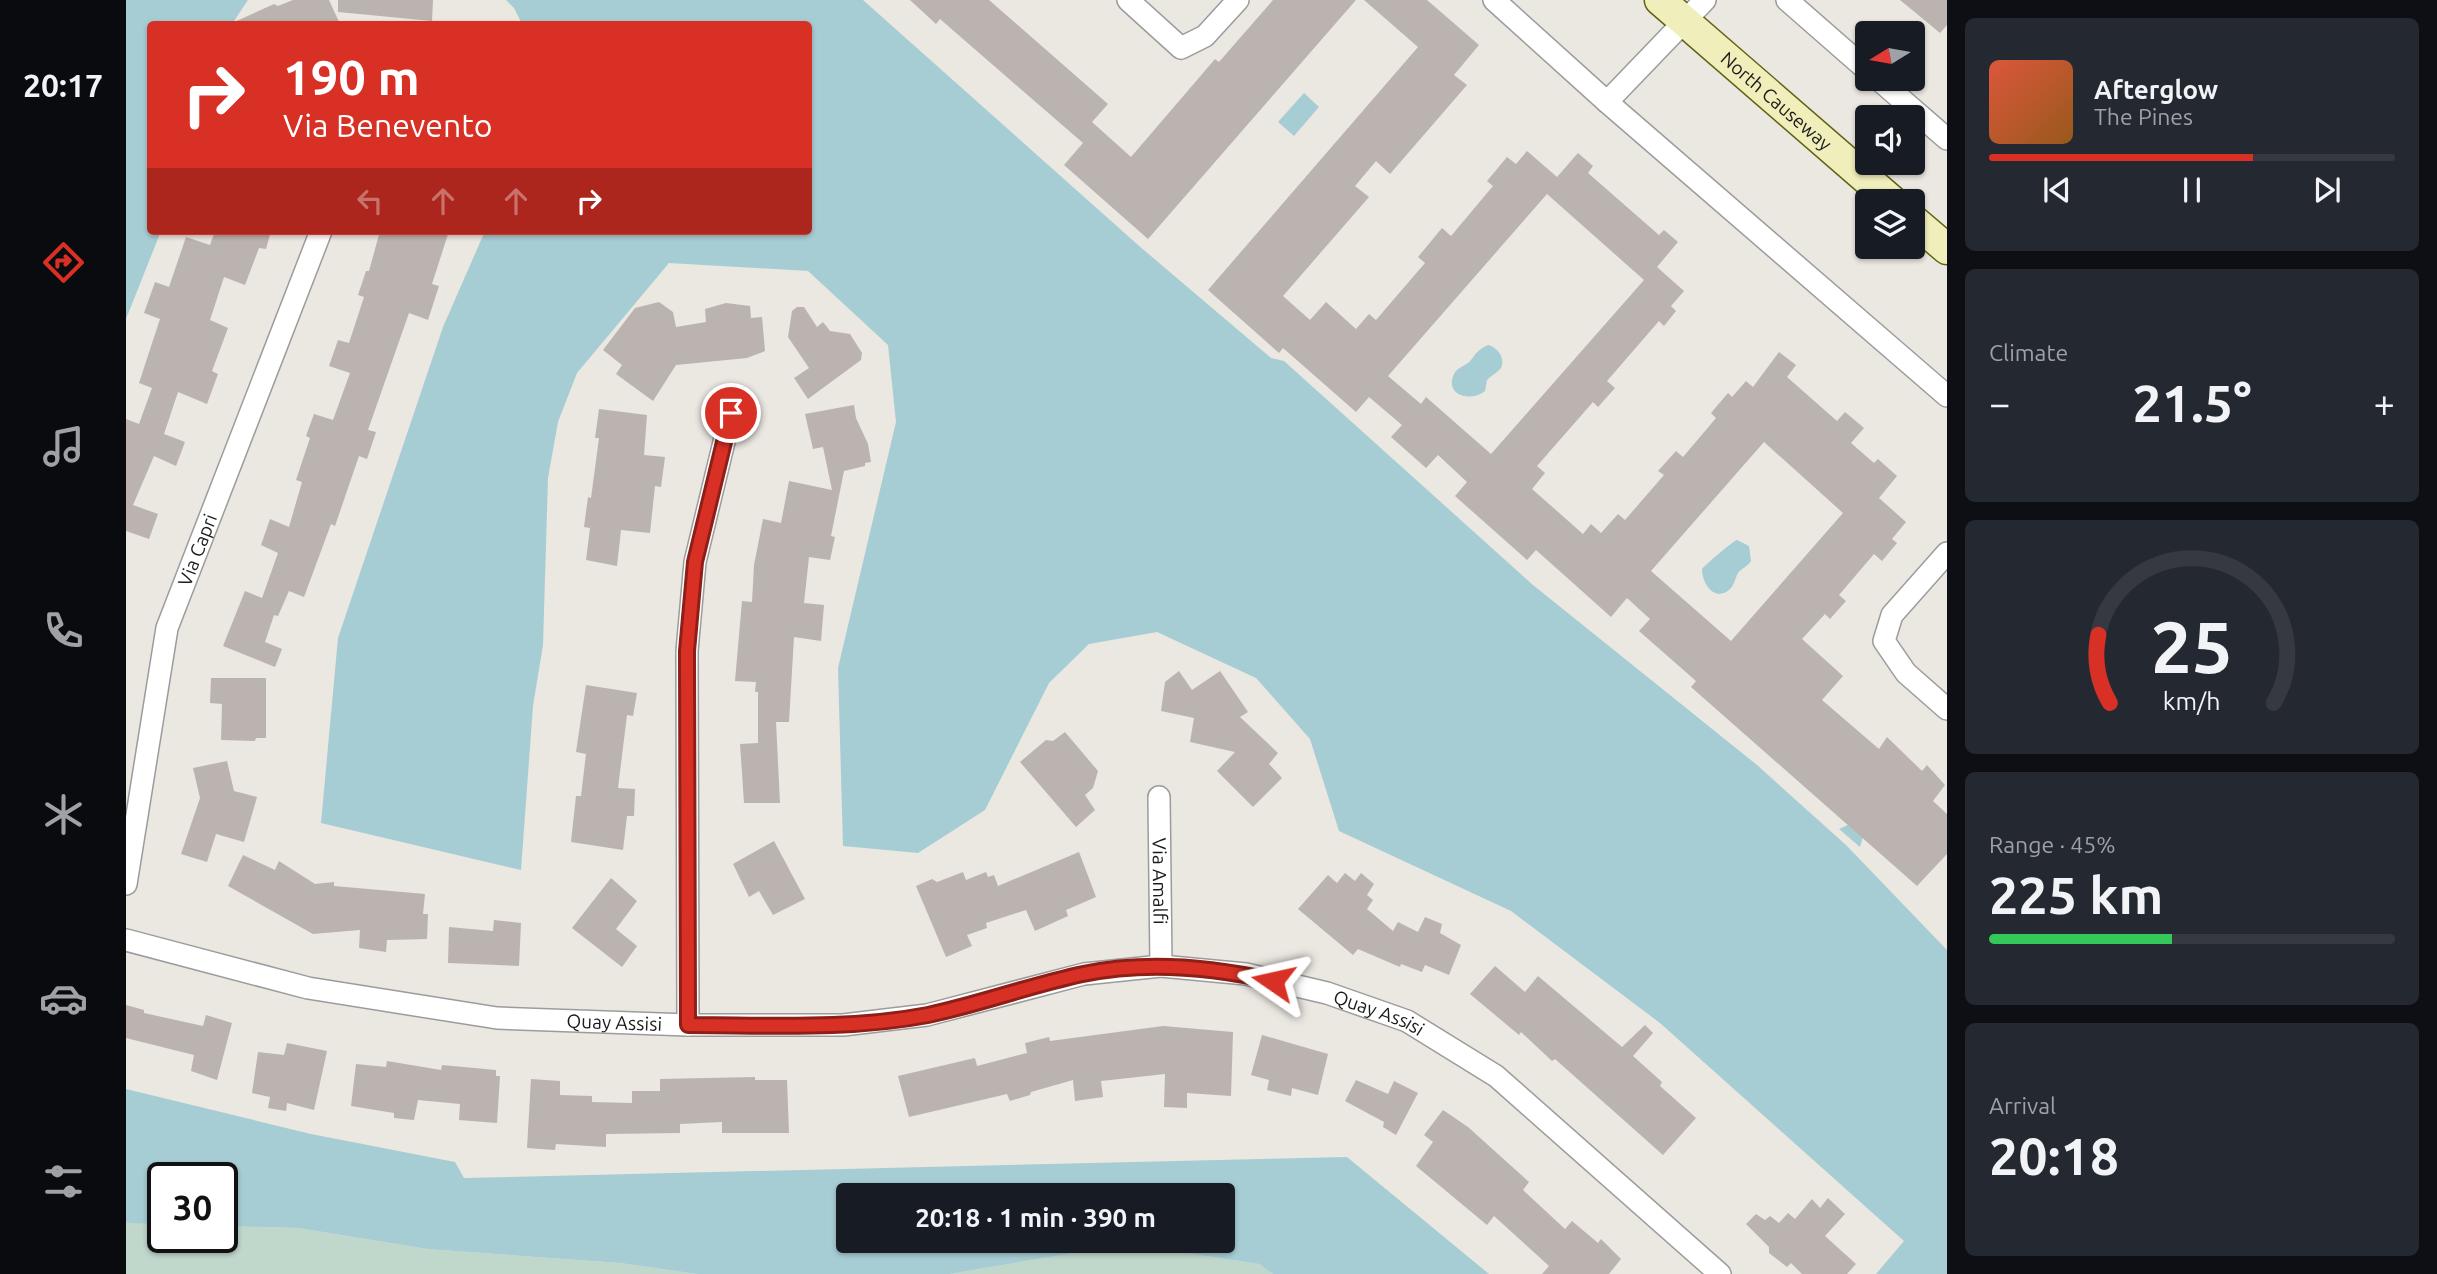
<!DOCTYPE html>
<html lang="en">
<head>
<meta charset="utf-8">
<style>
  :root { --surface:#171b24; --page:#242831; --text:#f1f3f6; --muted:#9ea1a6; --line:#363941; --accent:#d93025 }
  body { margin:0; font-family:Ubuntu,sans-serif; background:var(--page); color:var(--text); height:100vh; display:flex; flex-direction:column; font-size:26px; white-space:nowrap }
  * { box-sizing:border-box; margin:0 }
  p { font-size:23px; color:var(--muted) }
  .icon { flex:none; width:38px; height:38px; fill:none; stroke:currentColor; stroke-width:2; stroke-linecap:round; stroke-linejoin:round }
  .map { position:relative; flex:1; overflow:hidden }
  .drawer { display:flex; flex-direction:column; gap:18px; padding:18px; background:#0d0f14; width:490px }
  .drawer>* { flex:none }
  .hud { position:absolute; left:21px; top:21px; width:665px; height:214px; border-radius:7px; box-shadow:0 2px 5px #0004; background:#d93025; color:#fff; overflow:hidden }
  .needle { width:46px; rotate:259deg }
  .controls { position:absolute; left:1729px; top:21px; display:grid; gap:14px }
  .controls a { display:grid; place-items:center; width:70px; height:70px; border-radius:7px; background:var(--surface); box-shadow:0 2px 5px #0004; font-size:35px }
  .speed { position:absolute; left:21px; top:1162px; display:flex; gap:14px; font-size:35px; font-weight:700; text-align:center }
  .speed>* { display:grid; place-content:center; width:91px; height:91px; border-radius:50%; background:var(--surface); box-shadow:0 2px 5px #0004; line-height:1 }
  .speed .limit { border:4px solid #111; border-radius:10px; background:#fff; color:#111 }
  .pin { position:absolute; display:grid; place-items:center; width:60px; height:60px; color:#fff; margin:-30px; border:4px solid #fff; border-radius:50%; box-shadow:0 2px 7px #0007 }
  .me { position:absolute; width:77px; margin:-38px; rotate:281deg; stroke-linejoin:round; filter:drop-shadow(0 0 5px #0008) }
  .turn { display:flex; align-items:center; gap:24px; height:147px; padding:0 21px; font-size:32px }
  .turn .icon { width:91px; height:91px; stroke-width:2.5 }
  .turn b { display:block; font-size:49px; line-height:60px }
  .lanes { display:flex; align-items:center; height:66px; padding:0 21px; background:#0003; justify-content:center; gap:35px; direction:ltr }
  .lanes .off { opacity:.35 }
  .big { font-size:52px; font-weight:700; line-height:1.1 }
  .drawer .widget { flex:1; display:flex; flex-direction:column; justify-content:center; gap:10px; min-width:0; padding:0 24px; border-radius:10px; background:var(--page) }
  .drawer .dial { align-items:center; gap:0 }
  .dial svg { height:182px; overflow:visible; fill:none; stroke:var(--line); stroke-width:7; stroke-linecap:round; text-anchor:middle }
  .dial text { fill:var(--text); stroke:none }
  .song { display:flex; align-items:center; gap:21px }
  .cover { width:84px; height:84px; border-radius:10px; background:linear-gradient(135deg,hsl(10 70% 55%),hsl(30 70% 35%)) }
  .played { height:7px; border-radius:4px; background:linear-gradient(90deg,var(--accent) 65%,var(--line) 65%) }
  .keys { display:flex; justify-content:space-around; direction:ltr }
  .heat { display:flex; justify-content:space-between; align-items:center; font-size:38px; direction:ltr }
  .charge { height:10px; border-radius:5px; background:linear-gradient(90deg,#34c759 45%,var(--line) 0) }
  .trip { position:absolute; left:710px; top:1183px; width:399px; height:70px; border-radius:7px; background:var(--surface); box-shadow:0 2px 5px #0004; font-weight:700; line-height:70px; text-align:center }
  main { display:flex; flex:1; min-height:0 }
  .tab-bar { display:flex; flex-direction:column; width:126px; justify-content:space-around; align-items:center; background:#090b0e; color:var(--muted) }
  .tab-bar .icon { width:49px; height:49px }
  .tab-bar .active { color:var(--accent) }
  .tab-bar b { font-size:32px; color:var(--text) }
  .map>svg:first-child { display:block }
  .wetland { fill:#c0d7cb }
  .water { fill:#a7cdd4; fill-rule:evenodd }
  .building { fill:#bbb3af; fill-rule:evenodd }
  .lines { fill:none; stroke-linecap:round; stroke-linejoin:round }
  .minor-casing { stroke:#9c9c9c; stroke-width:24 }
  .secondary-casing { stroke:#606212; stroke-width:33 }
  .minor { stroke:#fff; stroke-width:21 }
  .secondary { stroke:#f0eeba; stroke-width:30 }
  .route-casing { stroke:#8d1f18; stroke-width:18 }
  .route { stroke:#d93025; stroke-width:12 }
  .labels { text-anchor:middle; stroke-width:7; stroke-linejoin:round; paint-order:stroke }
  .street-label { font-size:19px; fill:#1b1b1b; stroke:#fff }
</style>
</head>
<body>
<main>
<nav class="tab-bar">
<b>20:17</b>
<svg class="icon active" aria-label="directions" viewBox="0 0 24 24"><path d="M12 3l9 9-9 9-9-9zM9 14v-3h6M13 9l2 2-2 2"/></svg>
<svg class="icon" aria-label="music" viewBox="0 0 24 24"><path d="M9 18V5l10-2v13"/><circle cx="6" cy="18" r="3"/><circle cx="16" cy="16" r="3"/></svg>
<svg class="icon" aria-label="phone" viewBox="0 0 24 24"><path d="M5 4h4l2 5-3 2q2 4 5 5l2-3 5 2v4C11 20 4 13 5 4z"/></svg>
<svg class="icon" aria-label="climate" viewBox="0 0 24 24"><path d="M12 3v18M4 7l16 10M4 17L20 7"/></svg>
<svg class="icon" aria-label="car" viewBox="0 0 24 24"><path d="M5 17H2v-5l4-1 3-4h7l3 4 3 1v5h-3M9 17h6M6 11h13"/><circle cx="7" cy="17" r="2"/><circle cx="17" cy="17" r="2"/></svg>
<svg class="icon" aria-label="filters" viewBox="0 0 24 24"><path d="M4 7h16M4 17h16"/><circle cx="9" cy="7" r="2"/><circle cx="15" cy="17" r="2"/></svg>
</nav>
<div class="map">
<svg width="1821" height="1274" viewBox="0 0 1821 1274">
  <rect width="100%" height="100%" fill="#ebe7e1"/>
  <path class="wetland" d="M 0,1222 L 37,1224 L 37,1237 L 96,1237 L 96,1226 L 172,1228 L 301,1249 L 494,1263 L 571,1274 L 0,1274 Z
    M 1000,1244 L 1133,1264 L 1147,1274 L 824,1274 Z"/>
  <path class="water" d="M 0,0 L 122,0 L 106,24 L 24,24 L 24,231 L 35,231 L 0,319 Z
    M 380,0 L 737,0 L 1012,245 L 1145,358 L 1158,361 L 1407,585 L 1631,765 L 1720,845 L 1821,950 L 1821,1274 L 1750,1274 L 1778,1241 L 1534,1023 L 1385,911 L 1213,831 L 1184,739 L 1130,678 L 1031,632 L 963,644 L 923,683 L 859,810 L 792,853 L 717,846 L 712,668 L 770,422 L 762,345 L 682,271 L 543,263 L 451,373 L 432,422 L 422,478 L 417,645 L 407,706 L 395,870 L 195,823 L 212,638 L 317,327 L 359,231 L 682,231 L 682,24 L 396,24 L 388,8 Z
    M 1178,93 L 1193,107 L 1168,136 L 1152,122 Z
    M 1362,345 C 1371,347 1380,358 1375,368 C 1372,372 1365,376 1361,380 L 1359,391 C 1344,403 1318,395 1328,374 C 1332,366 1341,366 1345,360 C 1351,352 1353,349 1362,345 Z
    M 1611,540 L 1623,546 L 1625,561 C 1621,567 1616,568 1612,573 C 1609,578 1609,584 1604,589 C 1589,603 1576,584 1576,569 C 1580,564 1606,542 1611,540 Z
    M 1726,823 L 1738,833 L 1734,847 L 1713,829 Z
    M 0,1089 L 185,1134 L 329,1162 L 338,1178 L 1221,1157 L 1363,1274 L 1147,1274 L 1133,1264 L 1000,1244 L 824,1274 L 571,1274 L 494,1263 L 301,1249 L 172,1228 L 96,1226 L 96,1178 L 37,1178 L 37,1224 L 4,1223 L 0,1222 ZM 1097,1195 L 1097,1241 L 723,1241 L 723,1195 Z"/>
  <path class="building" d="M 167,0 L 203,0 L 214,24 L 104,24 L 148,4 L 152,6 Z
    M 212,0 L 307,0 L 306,21 L 212,12 Z
    M 784,0 L 863,0 L 982,104 L 966,122 L 1005,157 L 1089,59 L 1093,62 L 1147,0 L 1230,0 L 1022,239 L 938,165 L 957,143 L 814,19 L 810,24 Z
    M 1238,0 L 1301,0 L 1353,45 L 1328,75 L 1341,85 L 1264,174 L 1250,161 L 1229,186 L 1243,197 L 1157,296 L 1184,320 L 1200,302 L 1230,329 L 1243,314 L 1250,320 L 1299,263 L 1292,257 L 1316,228 L 1325,236 L 1367,186 L 1361,181 L 1381,157 L 1390,164 L 1401,151 L 1431,177 L 1452,153 L 1467,166 L 1462,173 L 1533,235 L 1538,230 L 1552,242 L 1531,267 L 1558,291 L 1545,306 L 1550,311 L 1538,326 L 1533,321 L 1481,381 L 1489,388 L 1472,407 L 1467,402 L 1411,466 L 1419,473 L 1406,489 L 1457,534 L 1465,524 L 1475,533 L 1492,514 L 1499,520 L 1538,475 L 1532,471 L 1550,451 L 1557,457 L 1590,418 L 1585,413 L 1602,393 L 1606,397 L 1620,381 L 1627,387 L 1653,352 L 1670,365 L 1661,377 L 1711,421 L 1719,412 L 1738,428 L 1725,443 L 1748,463 L 1752,459 L 1771,476 L 1753,498 L 1780,522 L 1766,539 L 1771,543 L 1756,561 L 1748,554 L 1713,595 L 1720,601 L 1704,619 L 1699,614 L 1676,639 L 1717,676 L 1696,700 L 1753,749 L 1761,737 L 1796,771 L 1801,765 L 1819,785 L 1807,801 L 1821,814 L 1821,854 L 1791,886 L 1565,687 L 1570,681 L 1513,631 L 1524,619 L 1501,598 L 1485,617 L 1410,550 L 1401,560 L 1329,496 L 1341,482 L 1312,455 L 1300,468 L 1265,437 L 1276,425 L 1243,397 L 1230,412 L 1157,348 L 1153,353 L 1082,290 L 1292,47 ZM 1421,194 L 1518,280 L 1365,454 L 1300,397 L 1295,404 L 1262,376 ZM 1638,442 L 1717,513 L 1605,641 L 1525,571 Z
    M 1774,0 L 1821,0 L 1821,25 L 1814,33 Z
    M 89,231 L 145,231 L 140,249 L 133,248 L 119,285 L 98,277 L 84,320 L 102,328 L 86,371 L 92,374 L 81,404 L 52,392 L 38,434 L 59,442 L 50,466 L 28,456 L 7,505 L 32,514 L 23,539 L 0,531 L 0,419 L 13,424 L 26,388 L 13,383 L 34,319 L 18,313 L 29,282 L 43,287 L 60,237 L 84,245 Z
    M 254,231 L 323,231 L 306,284 L 313,286 L 302,320 L 283,313 L 242,430 L 250,432 L 241,459 L 233,456 L 209,526 L 205,524 L 178,597 L 163,591 L 152,616 L 148,615 L 139,642 L 156,649 L 149,667 L 97,646 L 119,591 L 136,598 L 152,553 L 135,545 L 144,519 L 163,527 L 176,482 L 170,480 L 184,438 L 180,436 L 188,414 L 207,420 L 224,373 L 203,366 L 212,340 L 223,343 L 238,297 L 232,295 L 240,271 L 243,271 Z
    M 533,302 L 547,312 L 550,327 L 580,322 L 579,309 L 600,303 L 624,306 L 625,318 L 636,317 L 639,351 L 621,358 L 550,365 L 527,401 L 490,374 L 496,365 L 477,350 L 509,308 Z
    M 671,307 L 678,307 L 691,327 L 697,322 L 704,331 L 724,334 L 736,353 L 735,360 L 682,399 L 668,378 L 683,368 L 662,337 L 666,311 Z
    M 728,405 L 730,418 L 742,444 L 745,462 L 739,463 L 739,466 L 718,471 L 705,536 L 709,537 L 704,560 L 683,557 L 678,603 L 698,605 L 695,641 L 668,637 L 663,722 L 650,722 L 654,803 L 618,803 L 614,744 L 632,743 L 632,692 L 629,692 L 630,682 L 609,681 L 616,601 L 626,602 L 628,565 L 637,519 L 655,523 L 663,481 L 706,490 L 697,447 L 687,449 L 679,414 Z
    M 473,409 L 521,415 L 518,455 L 539,457 L 535,487 L 529,486 L 524,533 L 495,530 L 491,566 L 460,560 L 464,528 L 458,527 L 462,497 L 465,498 L 473,438 L 469,438 Z
    M 1053,671 L 1066,690 L 1094,671 L 1122,712 L 1114,717 L 1152,753 L 1143,764 L 1156,778 L 1127,807 L 1091,771 L 1109,752 L 1064,742 L 1068,718 L 1035,711 L 1039,682 Z
    M 85,678 L 140,678 L 140,738 L 130,738 L 129,741 L 95,740 L 96,704 L 84,703 Z
    M 460,685 L 511,693 L 507,716 L 501,715 L 492,788 L 509,789 L 508,816 L 501,816 L 497,850 L 445,842 L 450,796 L 455,796 L 460,754 L 450,752 Z
    M 939,732 L 972,771 L 967,788 L 959,795 L 969,810 L 950,827 L 894,762 L 920,740 L 927,741 Z
    M 101,761 L 108,791 L 131,797 L 118,842 L 90,834 L 81,862 L 55,854 L 74,798 L 67,768 Z
    M 648,841 L 679,899 L 647,915 L 633,891 L 623,897 L 607,864 Z
    M 953,852 L 970,897 L 940,910 L 942,916 L 909,931 L 900,910 L 860,923 L 861,928 L 841,935 L 846,946 L 820,957 L 790,886 L 806,879 L 811,882 L 837,872 L 840,880 L 860,872 L 862,877 L 868,875 L 872,886 Z
    M 117,855 L 149,870 L 153,861 L 189,884 L 208,882 L 208,886 L 299,894 L 297,914 L 302,914 L 301,939 L 261,940 L 260,952 L 233,948 L 234,930 L 187,934 L 102,886 Z
    M 1219,873 L 1229,881 L 1235,873 L 1248,884 L 1241,895 L 1247,900 L 1241,909 L 1267,931 L 1272,922 L 1292,932 L 1299,917 L 1316,924 L 1314,933 L 1335,945 L 1323,975 L 1299,965 L 1296,972 L 1275,964 L 1274,967 L 1232,949 L 1227,955 L 1172,909 L 1202,875 L 1211,883 Z
    M 485,878 L 511,901 L 490,929 L 511,946 L 496,967 L 446,928 Z
    M 368,920 L 395,923 L 393,966 L 322,963 L 323,927 L 367,931 Z
    M 1369,966 L 1399,992 L 1412,976 L 1496,1047 L 1519,1025 L 1527,1033 L 1507,1056 L 1536,1082 L 1534,1086 L 1570,1118 L 1537,1155 L 1429,1059 L 1426,1061 L 1395,1032 L 1393,1035 L 1344,994 Z
    M 0,1005 L 18,1010 L 18,1013 L 77,1026 L 80,1015 L 106,1023 L 91,1080 L 65,1071 L 68,1055 L 0,1038 Z
    M 1037,1026 L 1107,1032 L 1105,1096 L 1061,1093 L 1061,1108 L 1038,1107 L 1039,1074 L 975,1081 L 977,1097 L 949,1101 L 947,1080 L 905,1092 L 904,1095 L 884,1101 L 881,1094 L 783,1117 L 772,1076 L 849,1058 L 851,1066 L 901,1053 L 899,1043 L 923,1037 L 924,1041 Z
    M 1136,1035 L 1202,1054 L 1192,1095 L 1166,1088 L 1165,1096 L 1141,1090 L 1143,1080 L 1125,1075 Z
    M 161,1043 L 201,1051 L 188,1110 L 161,1103 L 160,1111 L 142,1108 L 144,1097 L 126,1093 L 132,1052 L 158,1055 Z
    M 261,1061 L 315,1070 L 316,1065 L 370,1070 L 370,1076 L 374,1076 L 371,1123 L 333,1120 L 334,1104 L 292,1100 L 288,1120 L 268,1118 L 268,1113 L 225,1106 L 230,1064 L 260,1067 Z
    M 629,1077 L 629,1080 L 661,1080 L 663,1133 L 596,1133 L 596,1122 L 554,1124 L 554,1133 L 480,1134 L 480,1147 L 430,1144 L 429,1150 L 401,1148 L 405,1079 L 434,1081 L 434,1095 L 466,1096 L 466,1102 L 506,1103 L 506,1091 L 534,1091 L 534,1079 Z
    M 1230,1080 L 1262,1094 L 1268,1081 L 1292,1093 L 1270,1135 L 1257,1127 L 1258,1122 L 1219,1101 Z
    M 1317,1110 L 1342,1127 L 1403,1182 L 1397,1190 L 1439,1229 L 1446,1221 L 1472,1243 L 1475,1239 L 1495,1259 L 1483,1274 L 1416,1274 L 1423,1266 L 1368,1216 L 1361,1225 L 1290,1166 L 1307,1142 L 1298,1135 Z
    M 1702,1198 L 1719,1214 L 1699,1236 L 1730,1264 L 1721,1274 L 1676,1274 L 1665,1263 L 1661,1267 L 1643,1253 L 1643,1247 L 1620,1224 L 1630,1214 L 1639,1220 L 1644,1216 L 1653,1223 L 1662,1213 L 1669,1219 L 1686,1199 L 1694,1208 Z"/>
  <g class="lines">
    <defs>
      <g id="minor">
        <path d="M 1002,0 L 1055,48 L 1079,36 L 1112,0"/>
        <path d="M 1368,0 L 1481,102 L 1821,396"/>
        <path d="M 1661,0 L 1741,70"/>
        <path d="M 1752,79 L 1821,139"/>
        <path d="M 1481,102 L 1579,0"/>
        <path d="M 1821,553 L 1766,615 L 1758,641 L 1780,673 L 1821,709"/>
        <path id="s1" d="M 1033,797 L 1035,966"/>
        <path id="s2" d="M 0,884 L 41,628 L 195,231"/>
        <path id="s3" d="M 0,940 L 182,988 L 371,1018 L 562,1025 L 717,1025 L 801,1015 L 958,974 L 1035,966 L 1120,974 L 1201,993 L 1281,1021 L 1370,1076 L 1594,1274"/>
        <path d="M 562,1025 L 561,651 L 569,562 L 605,413"/>
      </g>
      <g id="secondary">
        <path id="s4" d="M 1534,0 L 1766,201"/>
        <path d="M 1787,220 L 1821,249"/>
      </g>
    </defs>
    <use href="#minor" class="minor-casing"/>
    <use href="#secondary" class="secondary-casing"/>
    <use href="#minor" class="minor"/>
    <use href="#secondary" class="secondary"/>
  </g>
  <g class="lines">
    <defs>
      <path id="route" d="M 605,413 L 569,562 L 561,651 L 562,1025 C 641,1025 724,1030 802,1015 C 854,1004 905,985 957,974 C 1019,961 1086,967 1147,981"/>
    </defs>
    <use href="#route" class="route-casing"/>
    <use href="#route" class="route"/>
  </g>
  <g class="labels">
    <g class="street-label">
      <text dy="7" stroke="none"><textPath href="#s4" startOffset="154">North Causeway</textPath></text>
      <text dy="7" stroke="none"><textPath href="#s2" startOffset="343">Via Capri</textPath></text>
      <text dy="7" stroke="none"><textPath href="#s1" startOffset="84">Via Amalfi</textPath></text>
      <text dy="7" stroke="none"><textPath href="#s3" startOffset="1274">Quay Assisi</textPath></text>
      <text dy="7" stroke="none"><textPath href="#s3" startOffset="497">Quay Assisi</textPath></text>
    </g>
  </g>
</svg>
<div class="controls">
<a><svg class="needle" viewBox="-14 -14 28 28"><path d="M0-13l5 13h-10z" fill="#e53935"/><path d="M0 13l5-13h-10z" fill="#9ea1a6"/></svg></a>
<a><svg class="icon" aria-label="sound" viewBox="0 0 24 24"><path d="M4 9h4l5-4v14l-5-4H4zM17 9q2 3 0 6"/></svg></a>
<a><svg class="icon" aria-label="layers" viewBox="0 0 24 24"><path d="M12 4l9 5-9 5-9-5zM3 14l9 5 9-5"/></svg></a>
</div>
<div class="speed"><div class="limit">30</div></div>
<div class="pin" style="left:605px;top:413px;background:#d93025"><svg class="icon" aria-label="arrive" viewBox="0 0 24 24"><path d="M6 21V4h12l-3 4 3 4H6"/></svg></div>
<svg class="me" style="left:1147px;top:981px" viewBox="-20 -20 40 40"><path d="M0-17L14 15 0 8-14 15z" fill="#d93025" stroke="#fff" stroke-width="4"/></svg>
<div class="trip">20:18 · 1 min · 390 m</div>
<div class="hud">
<div class="turn"><svg class="icon" aria-label="right" viewBox="0 0 24 24"><path d="M7 20v-9h11M14 6l5 5-5 5"/></svg><div><b>190 m</b>Via Benevento</div></div>
<div class="lanes"><svg class="icon off" aria-label="left" viewBox="0 0 24 24"><path d="M17 20v-9H6M10 6l-5 5 5 5"/></svg><svg class="icon off" aria-label="ahead" viewBox="0 0 24 24"><path d="M12 20V5M6 11l6-6 6 6"/></svg><svg class="icon off" aria-label="ahead" viewBox="0 0 24 24"><path d="M12 20V5M6 11l6-6 6 6"/></svg><svg class="icon" aria-label="right" viewBox="0 0 24 24"><path d="M7 20v-9h11M14 6l5 5-5 5"/></svg></div>
</div>
</div>
<section class="drawer">
<div class="widget">
<div class="song"><i class="cover"></i><div><b>Afterglow</b><p>The Pines</p></div></div>
<div class="played"></div>
<div class="keys"><svg class="icon" aria-label="previous" viewBox="0 0 24 24"><path d="M18 5L8 12l10 7zM5 5v14"/></svg><svg class="icon" aria-label="pause" viewBox="0 0 24 24"><path d="M8 5v14M16 5v14"/></svg><svg class="icon" aria-label="next" viewBox="0 0 24 24"><path d="M6 5l10 7-10 7zM19 5v14"/></svg></div>
</div>
<div class="widget"><p>Climate</p>
<div class="heat"><a>−</a><b class="big">21.5°</b><a>+</a></div>
</div>
<div class="widget dial"><svg viewBox="0 0 100 80">
<path d="M14 69A42 42 0 1 1 86 69"/>
<path d="M14 69A42 42 0 0 1 9 39" stroke="#d93025"/>
<text x="50" y="56" font-size="32" font-weight="700">25</text>
<text x="50" y="72" font-size="11">km/h</text>
</svg></div>
<div class="widget"><p>Range · 45%</p><b class="big">225 km</b><div class="charge"></div></div>
<div class="widget"><p>Arrival</p><b class="big">20:18</b></div>
</section>
</main>
</body>
</html>
